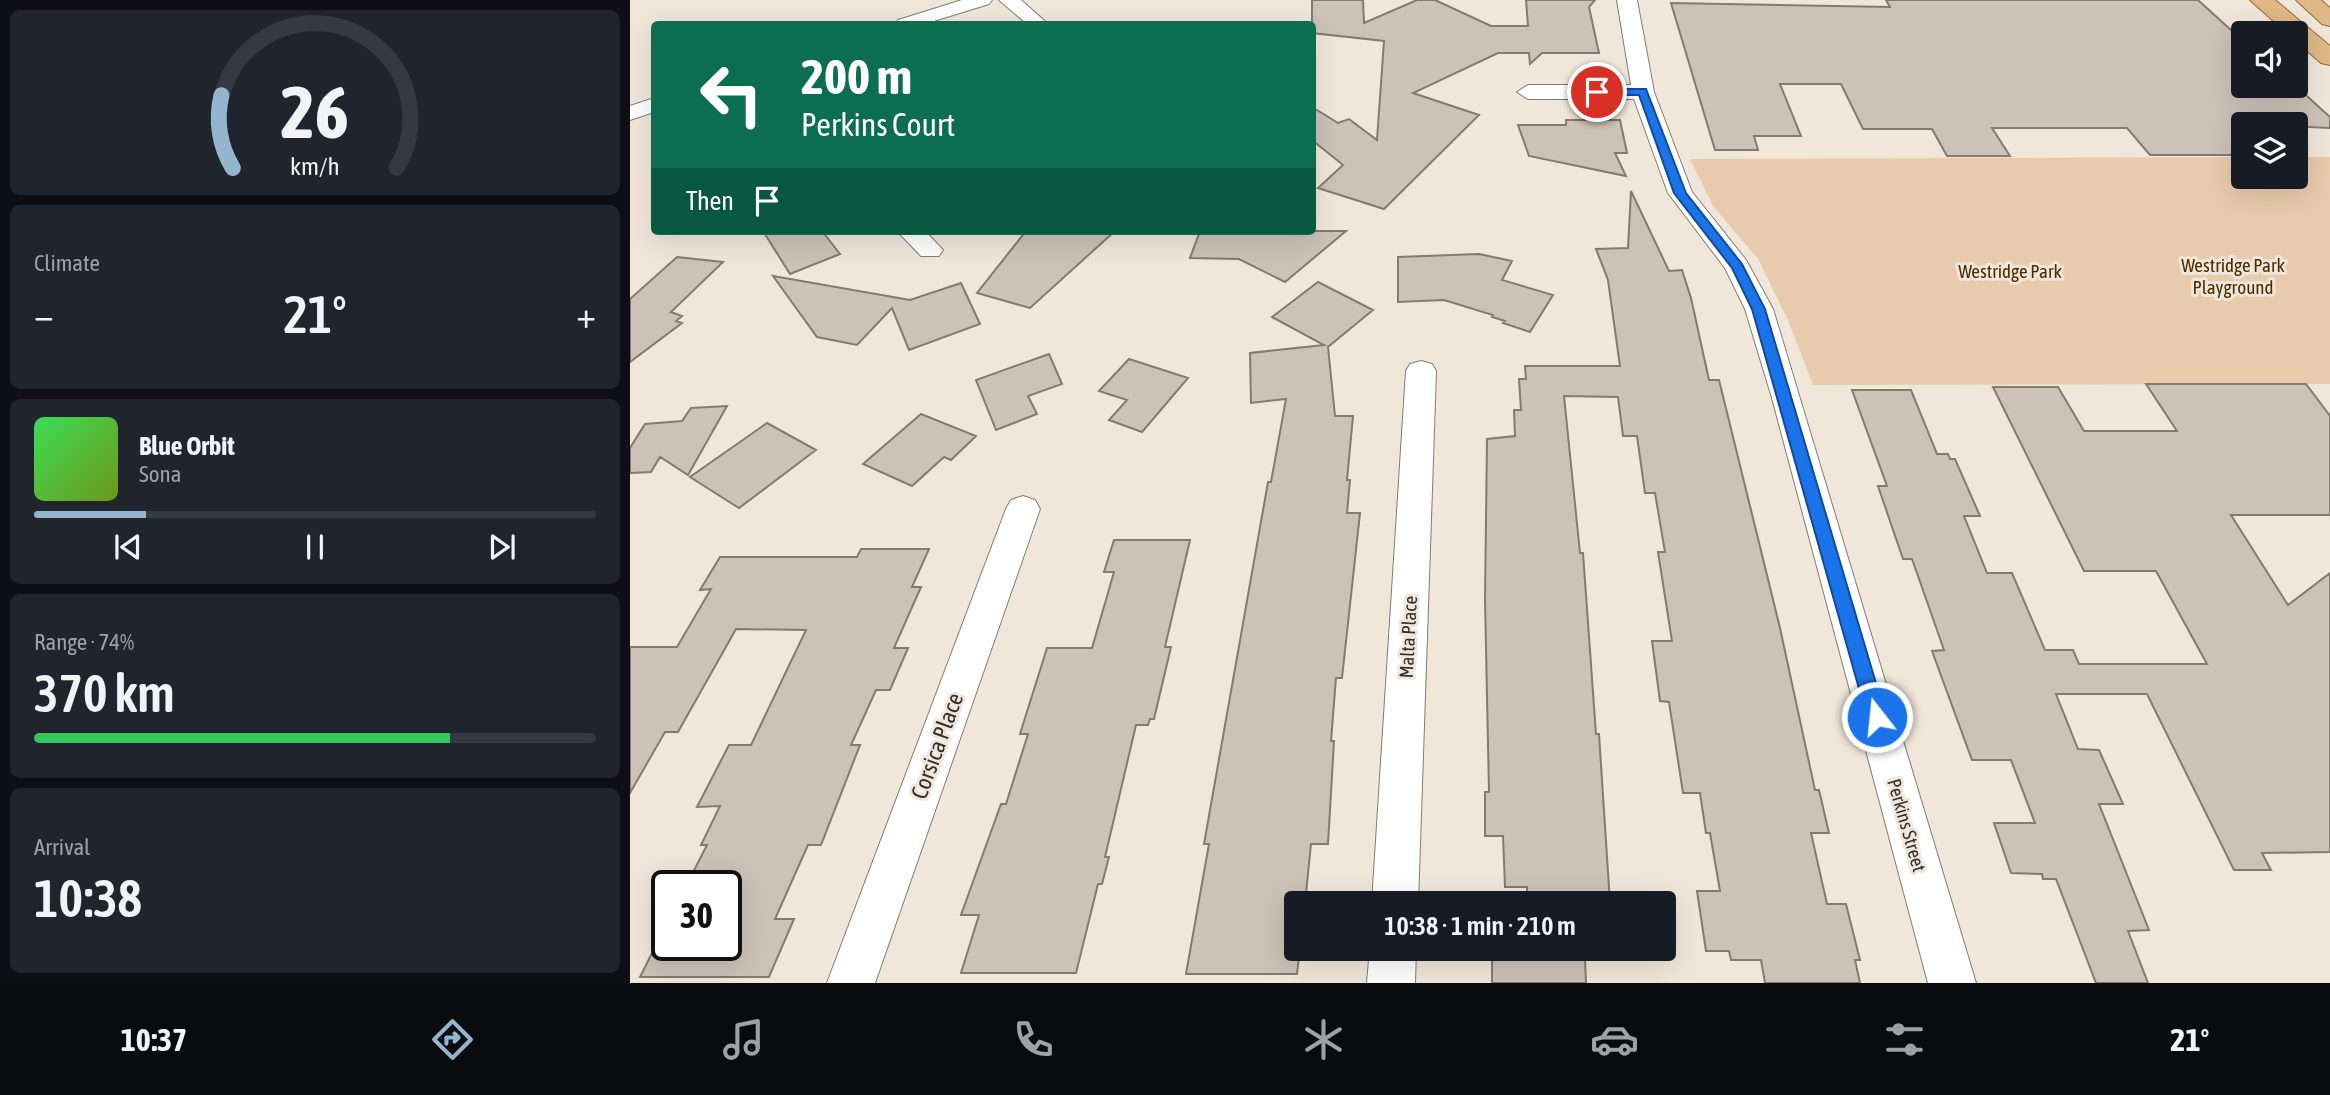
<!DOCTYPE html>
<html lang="en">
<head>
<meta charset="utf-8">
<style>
  :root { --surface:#171b24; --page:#20242c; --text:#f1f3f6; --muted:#9ea1a6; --line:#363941; --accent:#93b5ce }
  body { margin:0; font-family:"Asap Condensed",sans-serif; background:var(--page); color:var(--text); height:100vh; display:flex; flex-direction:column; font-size:26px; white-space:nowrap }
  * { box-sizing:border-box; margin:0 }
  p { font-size:23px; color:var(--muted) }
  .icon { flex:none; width:38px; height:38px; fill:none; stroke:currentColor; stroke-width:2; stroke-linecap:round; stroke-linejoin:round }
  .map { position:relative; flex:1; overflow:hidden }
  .panel { display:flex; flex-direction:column; gap:10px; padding:10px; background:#0d0f14; width:630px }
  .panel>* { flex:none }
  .top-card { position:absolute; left:21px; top:21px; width:665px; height:214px; border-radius:7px; box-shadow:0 7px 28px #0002; background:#0b6e4f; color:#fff; overflow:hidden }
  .buttons { position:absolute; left:1601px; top:21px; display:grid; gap:14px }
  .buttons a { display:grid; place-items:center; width:77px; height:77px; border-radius:7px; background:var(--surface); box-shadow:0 7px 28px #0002; font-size:35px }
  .speed { position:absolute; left:21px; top:870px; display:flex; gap:14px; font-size:35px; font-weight:700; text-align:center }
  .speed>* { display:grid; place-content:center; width:91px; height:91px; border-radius:50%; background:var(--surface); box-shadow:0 7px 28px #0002; line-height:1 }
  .speed .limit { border:4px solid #111; border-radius:10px; background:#fff; color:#111 }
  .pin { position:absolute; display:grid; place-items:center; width:60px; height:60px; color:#fff; margin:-30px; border:4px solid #fff; border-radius:50%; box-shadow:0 2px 7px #0007 }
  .me { position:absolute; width:77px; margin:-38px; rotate:344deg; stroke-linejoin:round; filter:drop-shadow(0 0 5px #0008) }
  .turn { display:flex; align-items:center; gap:24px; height:147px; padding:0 35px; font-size:32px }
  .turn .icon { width:91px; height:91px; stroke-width:2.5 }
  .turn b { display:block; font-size:49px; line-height:60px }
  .then { display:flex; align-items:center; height:66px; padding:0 35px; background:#0003; gap:14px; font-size:26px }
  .big { font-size:52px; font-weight:600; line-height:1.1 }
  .panel .card { flex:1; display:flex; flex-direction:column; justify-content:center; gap:10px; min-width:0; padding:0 24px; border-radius:10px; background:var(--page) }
  .panel .dial { align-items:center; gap:0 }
  .dial svg { height:182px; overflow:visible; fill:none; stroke:var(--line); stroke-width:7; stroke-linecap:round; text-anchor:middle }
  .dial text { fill:var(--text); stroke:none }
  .song { display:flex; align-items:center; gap:21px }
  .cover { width:84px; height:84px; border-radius:10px; background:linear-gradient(135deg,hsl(130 70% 55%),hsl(80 70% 35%)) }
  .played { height:7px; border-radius:4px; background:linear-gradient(90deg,var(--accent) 20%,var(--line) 20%) }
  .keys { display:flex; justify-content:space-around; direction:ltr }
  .heat { display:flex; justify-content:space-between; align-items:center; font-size:38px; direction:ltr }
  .charge { height:10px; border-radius:5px; background:linear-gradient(90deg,#34c759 74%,var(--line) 0) }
  .trip { position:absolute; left:654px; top:891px; width:392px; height:70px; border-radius:7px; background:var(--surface); box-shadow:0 7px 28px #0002; font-weight:600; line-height:70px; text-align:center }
  .menu { display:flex; height:112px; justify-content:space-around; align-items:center; background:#090b0e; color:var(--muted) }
  .menu .icon { width:49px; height:49px }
  .menu .current { color:var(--accent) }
  .menu b { font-size:32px; color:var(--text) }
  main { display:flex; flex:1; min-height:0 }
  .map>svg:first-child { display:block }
  .green { fill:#e8cbac }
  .building { fill:#cdc2b8; stroke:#847a70; stroke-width:2 }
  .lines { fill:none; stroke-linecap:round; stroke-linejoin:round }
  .street-casing { stroke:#857b71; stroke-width:2 }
  .primary-casing { stroke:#966932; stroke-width:2 }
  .street { fill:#fff; fill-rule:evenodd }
  .primary { fill:#e0b886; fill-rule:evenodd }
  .route { fill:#1a73e8; stroke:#114b97; stroke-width:2 }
  .labels { text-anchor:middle; stroke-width:6; stroke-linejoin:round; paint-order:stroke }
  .park-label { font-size:19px; fill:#4d2b00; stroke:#f1e6da }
  .street-label { font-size:19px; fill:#332f2a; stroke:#f1e6da }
  .near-street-label { font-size:23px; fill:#332f2a; stroke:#f1e6da }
</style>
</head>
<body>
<main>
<section class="panel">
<div class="card dial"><svg viewBox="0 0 100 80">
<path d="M14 69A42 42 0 1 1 86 69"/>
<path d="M14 69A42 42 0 0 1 9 37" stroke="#93b5ce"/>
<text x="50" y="56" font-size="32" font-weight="700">26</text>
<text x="50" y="72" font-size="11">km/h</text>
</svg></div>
<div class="card"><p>Climate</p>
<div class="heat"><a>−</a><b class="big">21°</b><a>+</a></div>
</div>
<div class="card">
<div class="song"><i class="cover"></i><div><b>Blue Orbit</b><p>Sona</p></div></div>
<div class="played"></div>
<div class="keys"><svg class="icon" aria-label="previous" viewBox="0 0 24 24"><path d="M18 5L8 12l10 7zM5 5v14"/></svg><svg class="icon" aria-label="pause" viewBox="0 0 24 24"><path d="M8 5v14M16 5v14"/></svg><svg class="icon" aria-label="next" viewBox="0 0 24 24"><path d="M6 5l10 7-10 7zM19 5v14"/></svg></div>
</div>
<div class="card"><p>Range · 74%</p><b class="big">370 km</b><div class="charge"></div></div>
<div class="card"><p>Arrival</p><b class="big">10:38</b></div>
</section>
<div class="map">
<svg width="1700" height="983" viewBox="0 0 1700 983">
  <rect width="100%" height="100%" fill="#f1e6da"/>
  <path class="green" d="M 1613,157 L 1614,177 L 1666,177 L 1666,157 L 1700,157 L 1700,384 L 1183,385 L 1158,320 L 1128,259 L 1083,206 L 1060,159 Z"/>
  <path class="building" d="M 682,0 L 733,0 L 734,23 L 787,0 L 805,0 L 861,26 L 898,26 L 896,0 L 965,0 L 959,7 L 969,53 L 912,53 L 900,64 L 899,53 L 868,53 L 783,93 L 849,115 L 754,209 L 688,188 L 713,165 L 682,140 L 682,107 L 708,123 L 719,119 L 747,140 L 754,41 L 682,33 Z
    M 1256,0 L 1568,0 L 1614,42 L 1614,86 L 1666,86 L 1700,117 L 1700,128 L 1614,124 L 1614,155 L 1520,155 L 1497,128 L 1362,128 L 1380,156 L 1317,156 L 1302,129 L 1233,129 L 1211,84 L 1150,84 L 1171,136 L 1124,136 L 1128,150 L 1085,150 L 1041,3 L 1260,7 Z
    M 936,120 L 990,120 L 997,153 L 985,153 L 996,176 L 899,156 L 888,125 L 936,125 Z
    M 1001,191 L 1039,271 L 1052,270 L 1061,298 L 1079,380 L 1089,380 L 1150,628 L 1185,790 L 1189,790 L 1199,833 L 1181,833 L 1197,904 L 1216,904 L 1230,960 L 1225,960 L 1230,983 L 1135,983 L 1131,960 L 1101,960 L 1099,951 L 1076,951 L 1067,891 L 1090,891 L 1080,833 L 1076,833 L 1070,793 L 1053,793 L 1039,702 L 1030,701 L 1022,641 L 1042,641 L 1028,552 L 1035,552 L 1025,493 L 1015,493 L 1007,436 L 993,436 L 988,397 L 934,396 L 950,553 L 953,553 L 966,734 L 969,734 L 980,903 L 897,903 L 897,887 L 875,887 L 873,836 L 855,836 L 855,792 L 859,792 L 855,600 L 857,439 L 885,436 L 884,410 L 891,410 L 889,379 L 896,379 L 895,366 L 990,366 L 978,280 L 966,249 L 998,248 Z
    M 133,231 L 192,231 L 210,254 L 160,274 Z
    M 396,231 L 485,231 L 400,308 L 347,293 Z
    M 570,231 L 716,231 L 655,282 L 609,259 L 560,258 Z
    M 849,254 L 882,261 L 872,280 L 923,295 L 900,332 L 873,323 L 875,321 L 862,317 L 863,315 L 814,300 L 768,302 L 768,257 Z
    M 47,257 L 93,262 L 41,312 L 52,316 L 46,321 L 52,323 L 0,362 L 0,299 Z
    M 143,276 L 280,300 L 331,283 L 350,324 L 279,350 L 262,308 L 227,345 L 187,337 Z
    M 688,282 L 743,310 L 698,347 L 705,416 L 723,416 L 717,480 L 720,480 L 717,513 L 730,513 L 712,678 L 706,678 L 701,741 L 704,741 L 698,844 L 681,844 L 675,903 L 667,903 L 667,948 L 670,948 L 667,974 L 556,974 L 579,844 L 574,844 L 638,482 L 641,482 L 656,399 L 621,403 L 620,353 L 694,345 L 642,317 Z
    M 419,354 L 432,384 L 398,396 L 407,414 L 366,430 L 346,380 Z
    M 499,359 L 558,378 L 512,432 L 479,420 L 497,400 L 469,391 Z
    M 1516,384 L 1676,384 L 1700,416 L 1700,515 L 1601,515 L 1658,605 L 1700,573 L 1700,852 L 1632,853 L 1641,870 L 1604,870 L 1517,694 L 1426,694 L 1448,749 L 1469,750 L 1493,804 L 1469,804 L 1519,930 L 1498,931 L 1518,983 L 1466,983 L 1426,879 L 1413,879 L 1412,874 L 1381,873 L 1364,823 L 1405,823 L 1381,760 L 1342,760 L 1302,651 L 1314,650 L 1282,559 L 1273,559 L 1248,486 L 1257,486 L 1222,390 L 1281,390 L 1307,454 L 1318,454 L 1320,459 L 1325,459 L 1350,516 L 1334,516 L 1357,573 L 1382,573 L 1415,650 L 1443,650 L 1449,664 L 1577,664 L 1526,571 L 1454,571 L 1363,387 L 1428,387 L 1454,431 L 1547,431 Z
    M 97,406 L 58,475 L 30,457 L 21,472 L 0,473 L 0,448 L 15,424 L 52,421 L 61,408 Z
    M 291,414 L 346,436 L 321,460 L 314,457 L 282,486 L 233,464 Z
    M 137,423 L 186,450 L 109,508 L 60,477 Z
    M 484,540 L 560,540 L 535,647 L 541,647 L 524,719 L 520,719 L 518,725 L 506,725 L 475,857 L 479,857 L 472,884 L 468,884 L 446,973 L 331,973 L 349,915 L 331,915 L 371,804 L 376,804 L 398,734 L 390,734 L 417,648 L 462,648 L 484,572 L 474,572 Z
    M 231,549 L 299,549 L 282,587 L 291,587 L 264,648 L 278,648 L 260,690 L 246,690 L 221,745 L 230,745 L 191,845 L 178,845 L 145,919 L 164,919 L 139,977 L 10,977 L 26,945 L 96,945 L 96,886 L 56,886 L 77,845 L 71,845 L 90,806 L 67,807 L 99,745 L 121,745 L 176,630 L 106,629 L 48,732 L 35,732 L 0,793 L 0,647 L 47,647 L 81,589 L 70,590 L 90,557 L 227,557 Z
    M 862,948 L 984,948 L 985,959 L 955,959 L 956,983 L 862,983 Z"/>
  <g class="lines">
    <defs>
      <path id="street" d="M 332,0 L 362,0 L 359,4 L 294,24 L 265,24 L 268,20 Z
        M 369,0 L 391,0 L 418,24 L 397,24 Z
        M 987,0 L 1007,0 L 1024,92 L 1062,192 L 1116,260 L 1143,309 L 1346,983 L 1298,983 L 1142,398 L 1115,309 L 1095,268 L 1038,193 L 1004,99 L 898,99 L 887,92 L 898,85 L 1001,85 Z
        M 24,98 L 24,112 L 0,120 L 0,106 Z
        M 267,231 L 295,231 L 313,250 L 309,256 L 291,256 Z
        M 791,361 L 802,364 L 806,371 L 788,903 L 742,903 L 776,371 L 780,364 Z
        M 393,496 L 405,500 L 410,509 L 245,983 L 197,983 L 376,509 L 381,500 Z
        M 740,948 L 786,948 L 785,983 L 737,983 Z"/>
      <path id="primary" d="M 1620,0 L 1645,0 L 1700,46 L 1700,65 L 1691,63 L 1666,41 L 1666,33 L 1657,33 Z
        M 1666,0 L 1691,0 L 1700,8 L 1700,26 L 1692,24 Z"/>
    </defs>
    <use href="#street" class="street-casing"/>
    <use href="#primary" class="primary-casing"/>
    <use href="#street" class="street"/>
    <use href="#primary" class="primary"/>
  </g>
  <path class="route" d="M 963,89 L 1016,89 L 1056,193 L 1112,264 L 1135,309 L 1256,717 L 1254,723 L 1247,726 L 1240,723 L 1237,717 L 1122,309 L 1102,268 L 1044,193 L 1009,95 L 967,95 L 963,94 Z"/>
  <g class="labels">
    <g class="park-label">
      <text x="1603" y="272">Westridge Park<tspan x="1603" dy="22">Playground</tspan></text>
      <text x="1380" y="278">Westridge Park</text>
    </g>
    <g class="street-label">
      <text transform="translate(778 637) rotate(-87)" y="7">Malta Place</text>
      <text transform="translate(1277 825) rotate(74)" y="7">Perkins Street</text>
    </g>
    <g class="near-street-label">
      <text transform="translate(307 746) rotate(-70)" y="8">Corsica Place</text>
    </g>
  </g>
</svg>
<div class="buttons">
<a><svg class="icon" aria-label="sound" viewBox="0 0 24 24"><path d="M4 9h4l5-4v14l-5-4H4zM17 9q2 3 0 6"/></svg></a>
<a><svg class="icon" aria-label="layers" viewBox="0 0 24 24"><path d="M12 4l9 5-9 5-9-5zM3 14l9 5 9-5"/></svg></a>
</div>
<div class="speed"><div class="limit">30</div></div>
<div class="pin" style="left:967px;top:92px;background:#d93025"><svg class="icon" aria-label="arrive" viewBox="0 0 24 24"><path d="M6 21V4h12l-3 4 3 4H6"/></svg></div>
<svg class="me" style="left:1247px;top:717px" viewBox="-20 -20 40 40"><circle r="17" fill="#1a73e8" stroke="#fff" stroke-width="3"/><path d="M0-11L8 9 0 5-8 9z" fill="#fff"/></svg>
<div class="trip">10:38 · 1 min · 210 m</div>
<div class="top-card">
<div class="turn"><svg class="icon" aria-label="left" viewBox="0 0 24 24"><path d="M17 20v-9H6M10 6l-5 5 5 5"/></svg><div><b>200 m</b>Perkins Court</div></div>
<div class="then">Then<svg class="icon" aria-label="arrive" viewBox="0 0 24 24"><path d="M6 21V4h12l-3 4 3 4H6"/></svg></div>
</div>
</div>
</main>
<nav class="menu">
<b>10:37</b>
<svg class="icon current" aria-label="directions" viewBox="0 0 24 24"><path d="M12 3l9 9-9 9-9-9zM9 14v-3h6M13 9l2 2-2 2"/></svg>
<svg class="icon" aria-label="music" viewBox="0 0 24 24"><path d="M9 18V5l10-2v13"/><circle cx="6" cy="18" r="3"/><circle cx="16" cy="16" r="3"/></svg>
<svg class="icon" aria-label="phone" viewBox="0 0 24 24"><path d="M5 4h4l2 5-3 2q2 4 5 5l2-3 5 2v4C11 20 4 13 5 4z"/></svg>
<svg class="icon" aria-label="climate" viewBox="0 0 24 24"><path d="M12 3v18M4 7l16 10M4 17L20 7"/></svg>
<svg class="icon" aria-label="car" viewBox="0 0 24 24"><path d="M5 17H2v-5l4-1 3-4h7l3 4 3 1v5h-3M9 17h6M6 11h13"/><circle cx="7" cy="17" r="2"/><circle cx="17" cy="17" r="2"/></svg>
<svg class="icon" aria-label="filters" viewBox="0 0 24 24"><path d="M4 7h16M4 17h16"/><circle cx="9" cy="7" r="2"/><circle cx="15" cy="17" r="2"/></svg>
<b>21°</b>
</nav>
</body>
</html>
